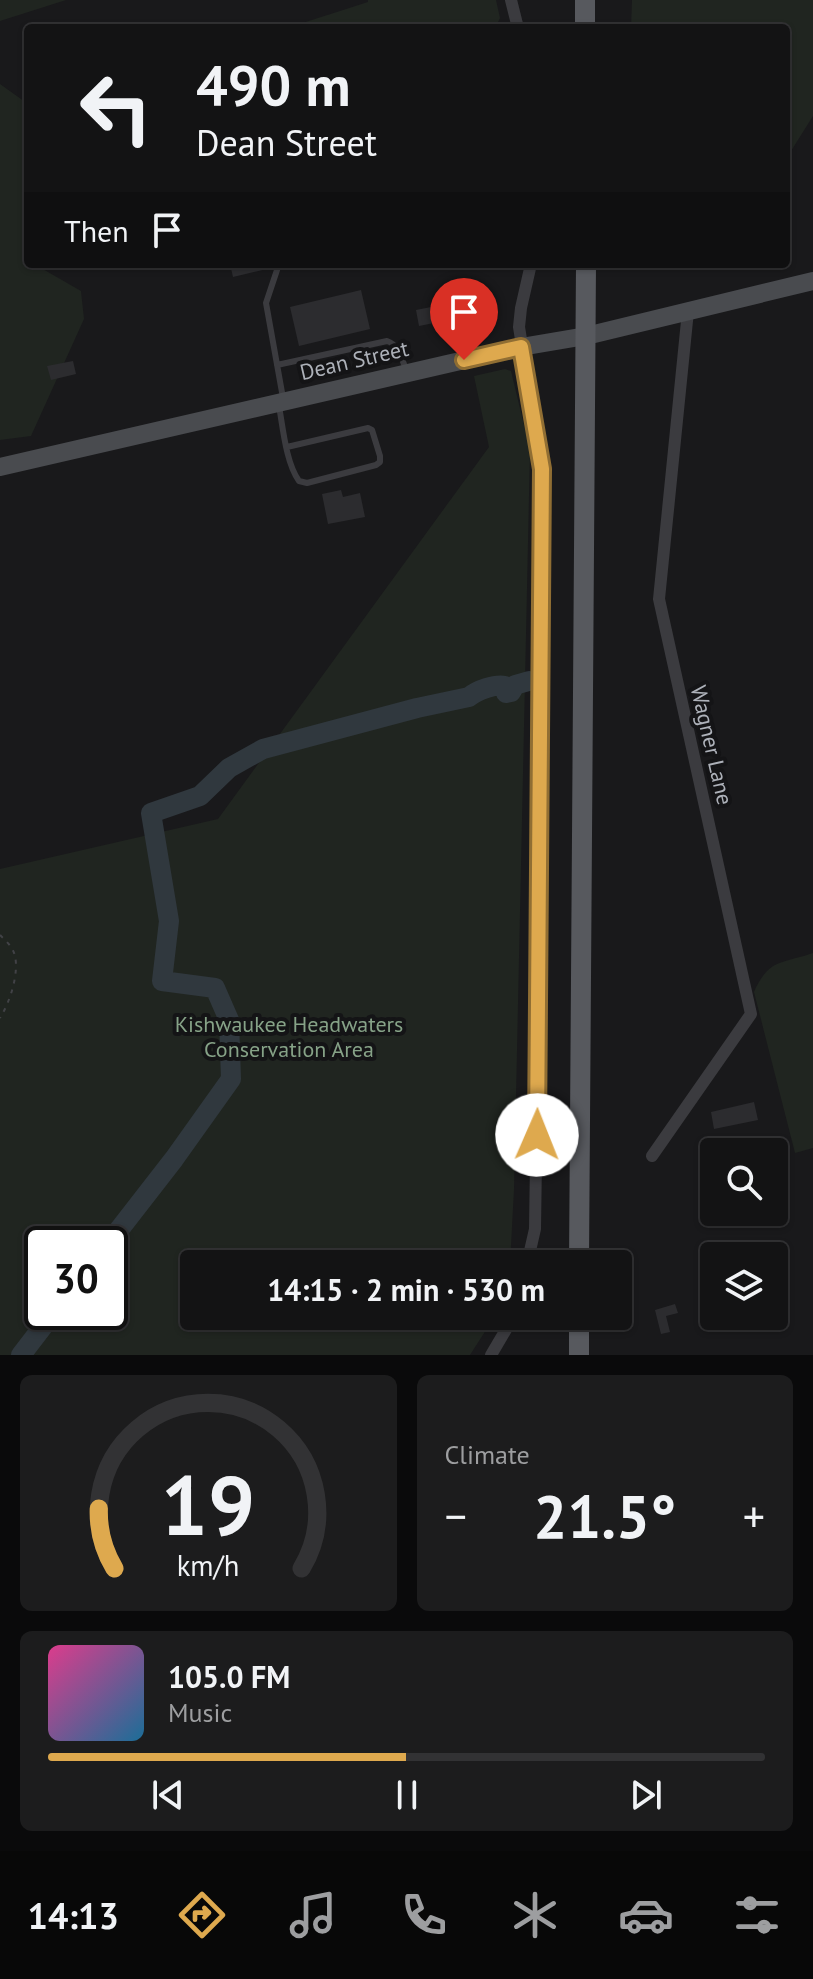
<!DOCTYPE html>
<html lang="en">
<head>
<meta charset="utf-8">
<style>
  :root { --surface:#131314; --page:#1c1c1d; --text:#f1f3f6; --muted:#9d9ea0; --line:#323234; --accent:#dea94e }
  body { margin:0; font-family:"PT Sans",sans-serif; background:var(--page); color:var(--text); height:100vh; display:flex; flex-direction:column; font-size:30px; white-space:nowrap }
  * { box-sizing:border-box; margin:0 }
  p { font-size:26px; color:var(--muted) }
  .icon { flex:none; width:44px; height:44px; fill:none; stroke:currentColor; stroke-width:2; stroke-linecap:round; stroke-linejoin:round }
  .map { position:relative; height:1355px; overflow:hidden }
  .drawer { display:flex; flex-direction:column; gap:20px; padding:20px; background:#0a0a0b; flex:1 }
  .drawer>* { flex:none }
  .banner { position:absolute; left:24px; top:24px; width:766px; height:244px; border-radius:8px; box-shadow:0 2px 6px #0004,0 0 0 2px var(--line); background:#131314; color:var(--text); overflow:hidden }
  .tools { position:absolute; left:700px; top:1138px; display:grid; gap:16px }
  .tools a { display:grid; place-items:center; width:88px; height:88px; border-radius:8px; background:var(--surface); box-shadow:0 2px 6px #0004,0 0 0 2px var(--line); font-size:40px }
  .speed { position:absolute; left:24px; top:1226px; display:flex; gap:16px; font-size:40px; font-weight:700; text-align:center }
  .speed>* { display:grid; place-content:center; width:104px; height:104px; border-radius:50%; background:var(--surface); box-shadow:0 2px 6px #0004,0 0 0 2px var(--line); line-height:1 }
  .speed .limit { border:4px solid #111; border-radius:12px; background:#fff; color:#111 }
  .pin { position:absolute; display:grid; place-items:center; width:68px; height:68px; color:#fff; margin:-82px -34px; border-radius:50% 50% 50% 0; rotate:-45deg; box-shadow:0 0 8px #0007 }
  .pin .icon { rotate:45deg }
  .me { position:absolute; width:88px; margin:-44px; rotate:1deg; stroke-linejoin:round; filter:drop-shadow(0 0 6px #0008) }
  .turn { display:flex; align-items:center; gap:28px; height:168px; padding:0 40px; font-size:36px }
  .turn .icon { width:104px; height:104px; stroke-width:2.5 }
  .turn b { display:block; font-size:56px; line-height:68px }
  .then { display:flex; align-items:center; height:76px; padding:0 40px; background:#0003; gap:16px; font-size:30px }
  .big { font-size:60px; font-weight:700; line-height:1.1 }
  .drawer .tile { flex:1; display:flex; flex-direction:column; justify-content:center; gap:12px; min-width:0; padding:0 28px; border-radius:12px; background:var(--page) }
  .drawer .dial { align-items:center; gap:0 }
  .dial svg { height:208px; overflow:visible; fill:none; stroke:var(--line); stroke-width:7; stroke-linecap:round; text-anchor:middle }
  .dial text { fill:var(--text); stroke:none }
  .song { display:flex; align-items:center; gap:24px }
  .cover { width:96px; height:96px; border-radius:12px; background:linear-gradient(135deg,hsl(330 70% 55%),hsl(200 70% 35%)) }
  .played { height:8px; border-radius:4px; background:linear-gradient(90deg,var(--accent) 50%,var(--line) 50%) }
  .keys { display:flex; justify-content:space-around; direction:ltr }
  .heat { display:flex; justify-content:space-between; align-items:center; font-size:44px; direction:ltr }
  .drawer .tiles { flex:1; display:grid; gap:20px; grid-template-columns:1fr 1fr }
  .tile:last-child { grid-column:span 2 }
  .trip { position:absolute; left:180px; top:1250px; width:452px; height:80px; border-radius:8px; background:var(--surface); box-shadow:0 2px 6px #0004,0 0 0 2px var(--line); font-weight:700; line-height:80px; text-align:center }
  .tabs { display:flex; height:128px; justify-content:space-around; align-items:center; background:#080808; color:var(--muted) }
  .tabs .icon { width:56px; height:56px }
  .tabs .selected { color:var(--accent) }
  .tabs b { font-size:36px; color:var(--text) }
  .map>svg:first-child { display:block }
  .green { fill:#202520; fill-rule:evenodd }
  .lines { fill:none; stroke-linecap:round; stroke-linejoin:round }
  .river { stroke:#30383e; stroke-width:20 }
  .building { fill:#2c2c2f }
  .path { stroke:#414246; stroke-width:2; stroke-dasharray:4 6; stroke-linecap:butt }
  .lane { stroke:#3b3b3f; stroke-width:6 }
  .street { stroke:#3b3b3f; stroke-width:12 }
  .secondary { stroke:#494b4f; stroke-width:18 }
  .primary { stroke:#57595e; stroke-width:20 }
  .route-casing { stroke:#906e33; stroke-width:20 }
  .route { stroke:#dea94e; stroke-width:14 }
  .labels { text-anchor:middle; stroke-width:8; stroke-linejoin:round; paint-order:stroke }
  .street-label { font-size:22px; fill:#adb1b9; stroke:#141416 }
  .park-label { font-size:22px; fill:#86a287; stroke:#141416 }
</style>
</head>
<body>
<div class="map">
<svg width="813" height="1355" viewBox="0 0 813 1355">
  <rect width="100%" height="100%" fill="#19191b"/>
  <path class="green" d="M 0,0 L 66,0 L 0,21 Z
    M 368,0 L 496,0 L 500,18 L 495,28 L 287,28 L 368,2 Z
    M 632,0 L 813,0 L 813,116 L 786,159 L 786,28 L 631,28 Z
    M 0,84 L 28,104 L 28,264 L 34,264 L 81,291 L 84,319 L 31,436 L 0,440 Z
    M 505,369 L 511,371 L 530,450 L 514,1189 L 510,1264 L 194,1264 L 194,1316 L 495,1316 L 470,1355 L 0,1355 L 0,869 L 218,819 L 489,447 L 474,376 ZM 42,1244 L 110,1244 L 110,1312 L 42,1312 Z
    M 813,953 L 813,1148 L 795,1153 L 754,992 C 769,958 782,964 813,953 Z"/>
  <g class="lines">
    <path class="river" d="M 108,1244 L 174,1159 L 231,1079 L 229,1020 L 215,988 L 162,981 L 169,921 L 151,813 L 200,796 L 229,768 L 263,749 L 417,708 L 469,697 C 477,690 495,684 505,686 L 506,693 L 511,692 L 515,685 L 529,681
      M 21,1355 L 54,1312"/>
  </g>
  <path class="building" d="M 230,264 L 273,264 L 271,268 L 233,277 Z
    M 361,290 L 370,329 L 299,346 L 290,307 Z
    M 436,306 L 439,322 L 419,326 L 416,310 Z
    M 73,361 L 76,374 L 51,380 L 47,366 Z
    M 341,490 L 343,497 L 360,493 L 365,517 L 328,524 L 322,494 Z
    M 754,1102 L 758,1120 L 714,1129 L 711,1112 Z
    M 675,1304 L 678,1313 L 666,1316 L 670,1332 L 661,1334 L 655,1310 Z"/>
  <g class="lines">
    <path class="path" d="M 0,935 C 6,941 13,947 15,956 C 19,974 10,1002 0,1018"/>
    <path class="lane" d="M 279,264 L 266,303 L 283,398
      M 277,365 L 387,341 C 399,345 401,358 406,369
      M 279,406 C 283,428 286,463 299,481 L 307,483 L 376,465 L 380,462 L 380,456 L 372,430 L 368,428 L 287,447"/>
    <path class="street" d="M 511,0 L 518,28
      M 652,1156 L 751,1014 L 659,599 L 688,311
      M 527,1264 L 535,1229 L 540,884 L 542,469 L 519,327 L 521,308 L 531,264
      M 491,1355 L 514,1316"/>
    <path class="secondary" d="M 0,467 L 521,347 L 586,336 L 813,281"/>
    <path class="primary" d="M 585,0 L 585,28
      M 579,1264 L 586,264
      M 579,1316 L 579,1355"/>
  </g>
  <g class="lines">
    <defs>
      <path id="route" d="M 464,360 L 521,347 L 542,469 L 537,1135"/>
    </defs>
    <use href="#route" class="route-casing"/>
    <use href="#route" class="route"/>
  </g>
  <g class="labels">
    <g class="street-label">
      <text transform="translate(354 360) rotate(-13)" y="8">Dean Street</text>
      <text transform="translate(712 745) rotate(77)" y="8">Wagner Lane</text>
    </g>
    <g class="park-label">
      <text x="289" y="1032">Kishwaukee Headwaters<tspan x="289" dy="25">Conservation Area</tspan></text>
    </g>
  </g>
</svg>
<div class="tools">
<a><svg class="icon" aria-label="search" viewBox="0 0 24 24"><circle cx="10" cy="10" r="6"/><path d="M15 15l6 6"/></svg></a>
<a><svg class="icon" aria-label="layers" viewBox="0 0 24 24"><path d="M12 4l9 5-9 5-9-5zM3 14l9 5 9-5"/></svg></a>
</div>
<div class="speed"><div class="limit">30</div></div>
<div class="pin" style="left:464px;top:360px;background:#d93025"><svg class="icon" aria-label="arrive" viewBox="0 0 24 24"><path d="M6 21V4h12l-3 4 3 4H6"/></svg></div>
<svg class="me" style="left:537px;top:1135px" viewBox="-20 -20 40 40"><circle r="19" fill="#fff"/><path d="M0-13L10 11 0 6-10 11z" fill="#dea94e"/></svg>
<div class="trip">14:15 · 2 min · 530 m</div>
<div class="banner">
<div class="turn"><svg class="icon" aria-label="left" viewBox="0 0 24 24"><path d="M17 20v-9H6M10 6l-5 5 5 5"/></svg><div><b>490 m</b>Dean Street</div></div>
<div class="then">Then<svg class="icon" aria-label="arrive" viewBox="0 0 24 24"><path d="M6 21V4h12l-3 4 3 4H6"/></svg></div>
</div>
</div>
<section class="drawer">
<div class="tiles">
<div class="tile dial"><svg viewBox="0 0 100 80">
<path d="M14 69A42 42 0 1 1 86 69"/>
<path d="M14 69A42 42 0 0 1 8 46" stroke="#dea94e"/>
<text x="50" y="56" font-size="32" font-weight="700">19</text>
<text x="50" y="72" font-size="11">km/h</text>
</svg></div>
<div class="tile"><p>Climate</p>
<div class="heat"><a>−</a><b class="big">21.5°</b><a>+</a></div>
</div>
<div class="tile">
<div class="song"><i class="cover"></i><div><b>105.0 FM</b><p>Music</p></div></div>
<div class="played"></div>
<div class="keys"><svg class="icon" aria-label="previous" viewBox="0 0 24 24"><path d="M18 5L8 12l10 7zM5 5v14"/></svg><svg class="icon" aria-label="pause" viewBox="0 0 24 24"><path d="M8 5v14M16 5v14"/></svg><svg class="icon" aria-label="next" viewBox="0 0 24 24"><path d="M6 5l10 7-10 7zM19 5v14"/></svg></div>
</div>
</div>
</section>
<nav class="tabs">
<b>14:13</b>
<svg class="icon selected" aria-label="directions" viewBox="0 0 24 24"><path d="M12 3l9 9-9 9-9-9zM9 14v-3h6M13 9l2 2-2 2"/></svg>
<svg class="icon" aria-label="music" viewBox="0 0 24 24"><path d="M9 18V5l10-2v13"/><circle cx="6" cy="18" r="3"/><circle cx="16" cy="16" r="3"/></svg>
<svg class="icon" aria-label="phone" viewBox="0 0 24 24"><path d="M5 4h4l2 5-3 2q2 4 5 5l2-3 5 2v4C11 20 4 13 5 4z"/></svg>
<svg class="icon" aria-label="climate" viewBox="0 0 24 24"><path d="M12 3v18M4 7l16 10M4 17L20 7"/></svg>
<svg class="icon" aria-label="car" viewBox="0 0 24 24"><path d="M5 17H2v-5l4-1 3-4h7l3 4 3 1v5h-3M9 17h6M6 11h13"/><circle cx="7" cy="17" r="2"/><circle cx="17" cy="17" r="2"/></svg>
<svg class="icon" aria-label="filters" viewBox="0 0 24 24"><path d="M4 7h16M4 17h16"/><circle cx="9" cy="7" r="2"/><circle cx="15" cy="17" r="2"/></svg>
</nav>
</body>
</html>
